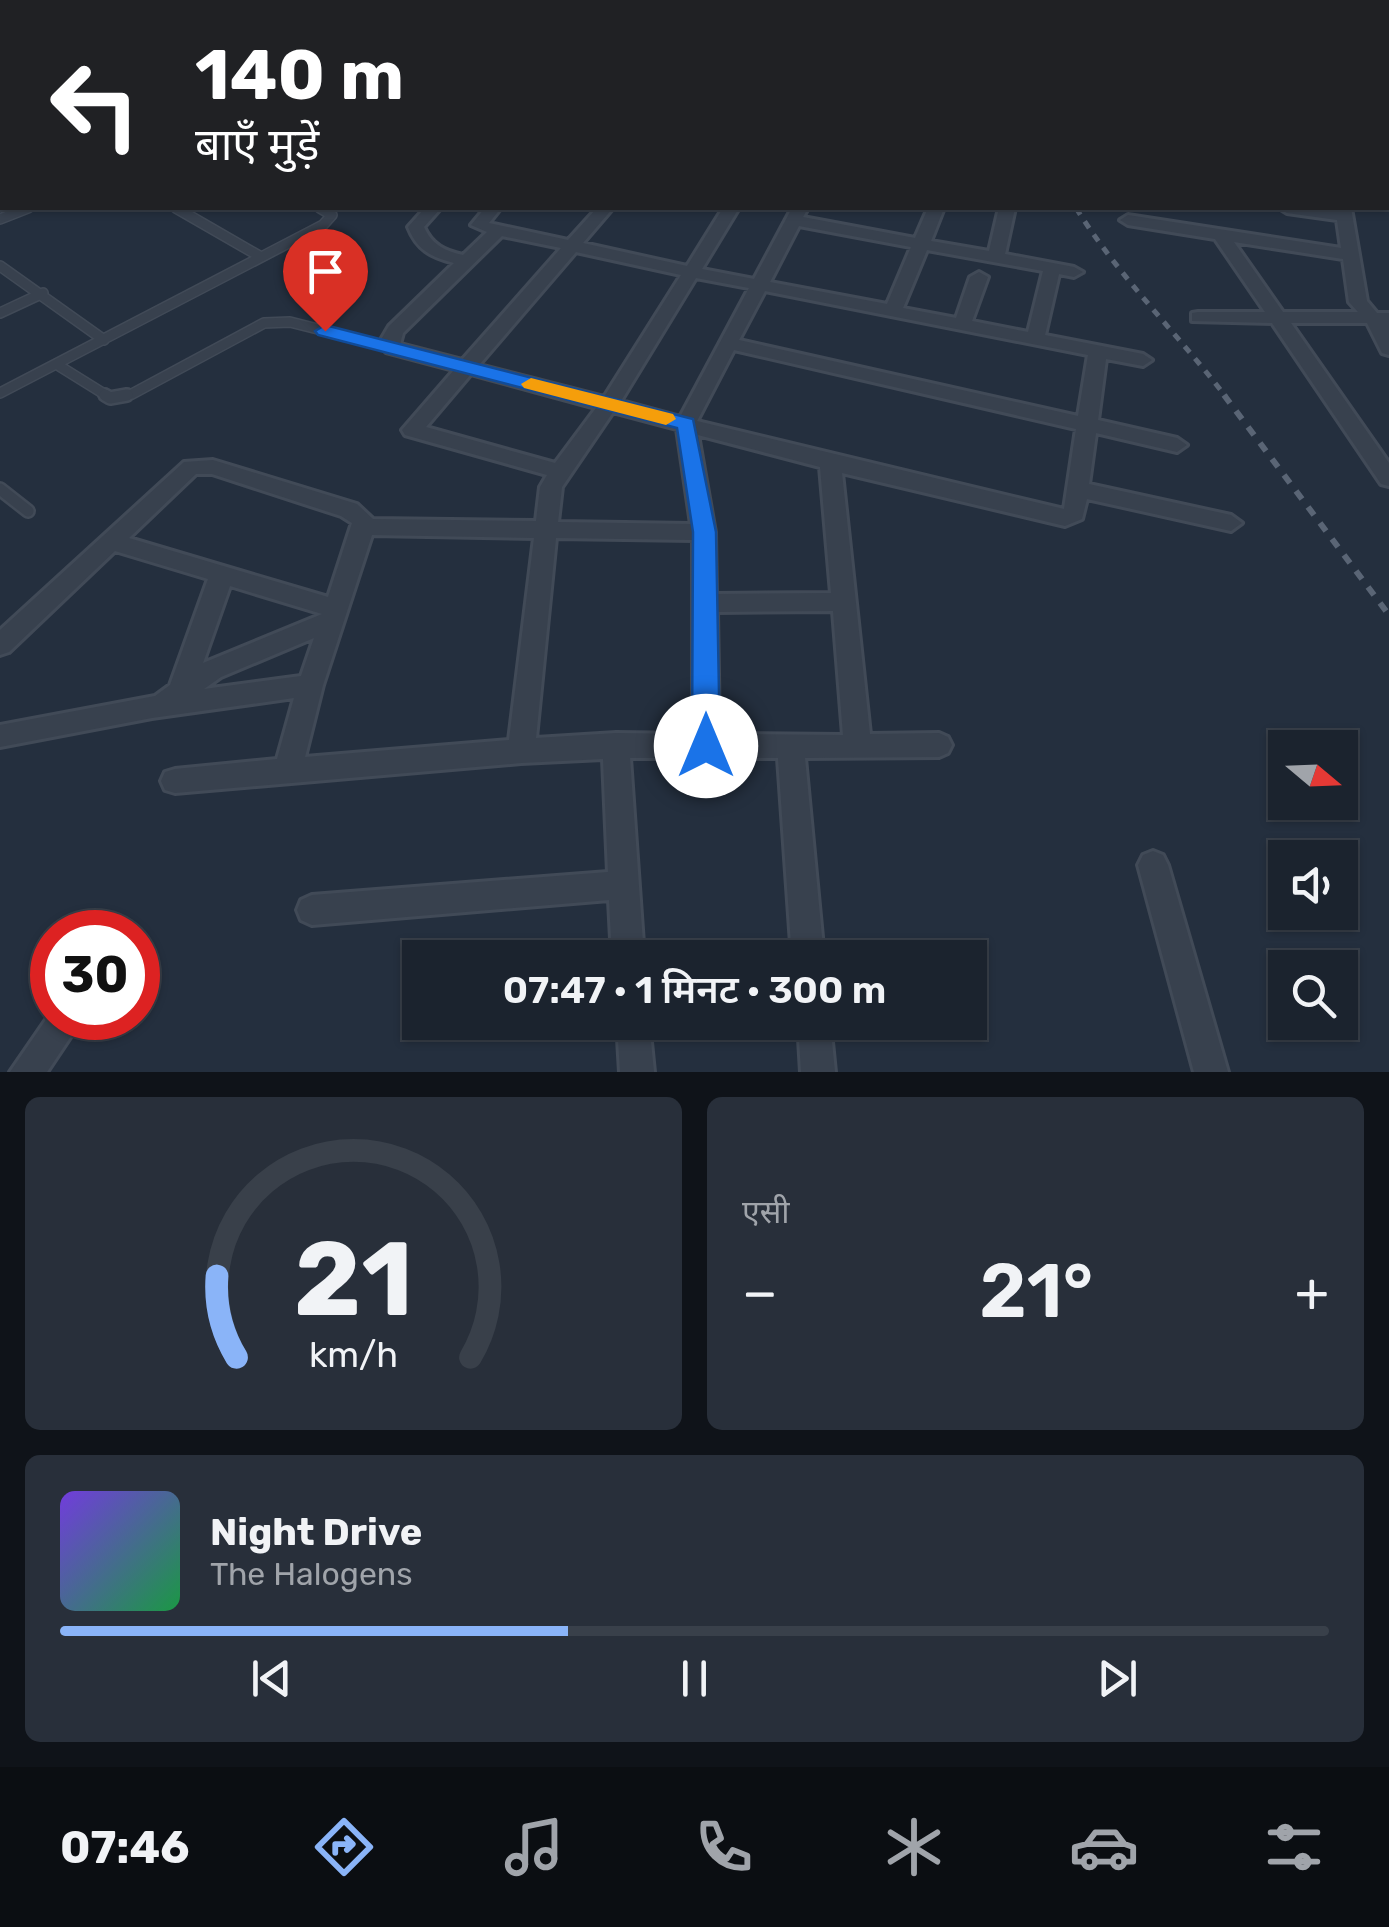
<!DOCTYPE html>
<html lang="hi">
<head>
<meta charset="utf-8">
<style>
  :root { --surface:#1b232e; --page:#282f3a; --text:#f1f3f6; --muted:#a0a4aa; --line:#39404a; --accent:#8ab4f8 }
  body { margin:0; font-family:Rubik,"Noto Sans Devanagari",sans-serif; background:var(--page); color:var(--text); height:100vh; display:flex; flex-direction:column; font-size:38px; white-space:nowrap }
  * { box-sizing:border-box; margin:0 }
  p { font-size:32px; color:var(--muted) }
  .icon { flex:none; width:55px; height:55px; fill:none; stroke:currentColor; stroke-width:2; stroke-linecap:round; stroke-linejoin:round }
  .map { position:relative; height:1072px; overflow:hidden }
  .drawer { display:flex; flex-direction:column; gap:25px; padding:25px; background:#0f1319; flex:1 }
  .drawer>* { flex:none }
  .hud { position:absolute; left:0px; top:0px; width:1390px; height:210px; box-shadow:0 2px 8px #0004,0 0 0 2px var(--line); background:#202124; color:#fff; overflow:hidden }
  .needle { width:65px; rotate:109deg }
  .tools { position:absolute; left:1268px; top:730px; display:grid; gap:20px }
  .tools a { display:grid; place-items:center; width:90px; height:90px; border-radius:0px; background:var(--surface); box-shadow:0 2px 8px #0004,0 0 0 2px var(--line); font-size:50px }
  .speed { position:absolute; left:30px; top:910px; display:flex; gap:20px; font-size:50px; font-weight:700; text-align:center }
  .speed>* { display:grid; place-content:center; width:130px; height:130px; border-radius:50%; background:var(--surface); box-shadow:0 2px 8px #0004,0 0 0 2px var(--line); line-height:1 }
  .speed .limit { border:15px solid #d22; background:#fff; color:#111 }
  .pin { position:absolute; display:grid; place-items:center; width:85px; height:85px; color:#fff; margin:-102px -42px; border-radius:50% 50% 50% 0; rotate:-45deg; box-shadow:0 0 10px #0007 }
  .pin .icon { rotate:45deg }
  .me { position:absolute; width:110px; margin:-55px; rotate:0deg; stroke-linejoin:round; filter:drop-shadow(0 0 8px #0008) }
  .turn { display:flex; align-items:center; gap:35px; height:210px; padding:0 30px; font-size:45px }
  .turn .icon { width:130px; height:130px; stroke-width:2.5 }
  .turn b { display:block; font-size:70px; line-height:85px }
  .big { font-size:75px; font-weight:600; line-height:1.1 }
  .drawer .widget { flex:1; display:flex; flex-direction:column; justify-content:center; gap:15px; min-width:0; padding:0 35px; border-radius:15px; background:var(--page) }
  .drawer .dial { align-items:center; gap:0 }
  .dial svg { height:260px; overflow:visible; fill:none; stroke:var(--line); stroke-width:7; stroke-linecap:round; text-anchor:middle }
  .dial text { fill:var(--text); stroke:none }
  .song { display:flex; align-items:center; gap:30px }
  .cover { width:120px; height:120px; border-radius:15px; background:linear-gradient(135deg,hsl(260 70% 55%),hsl(140 70% 35%)) }
  .played { height:10px; border-radius:5px; background:linear-gradient(90deg,var(--accent) 40%,var(--line) 40%) }
  .keys { display:flex; justify-content:space-around; direction:ltr }
  .heat { display:flex; justify-content:space-between; align-items:center; font-size:55px; direction:ltr }
  .drawer .tiles { flex:1; display:grid; gap:25px; grid-template-columns:1fr 1fr }
  .widget:last-child { grid-column:span 2 }
  .trip { position:absolute; left:402px; top:940px; width:585px; height:100px; border-radius:0px; background:var(--surface); box-shadow:0 2px 8px #0004,0 0 0 2px var(--line); font-weight:600; line-height:100px; text-align:center }
  .dock { display:flex; height:160px; justify-content:space-around; align-items:center; background:#0b0e12; color:var(--muted) }
  .dock .icon { width:70px; height:70px }
  .dock .selected { color:var(--accent) }
  .dock b { font-size:45px; color:var(--text) }
  .map>svg:first-child { display:block }
  .lines { fill:none; stroke-linecap:round; stroke-linejoin:round }
  .service-far1-casing { stroke:#414a57; stroke-width:12 }
  .service-casing { stroke:#414a57; stroke-width:16 }
  .minor-casing { stroke:#414a57; stroke-width:6 }
  .service-far1 { stroke:#38414e; stroke-width:9 }
  .service { stroke:#38414e; stroke-width:11 }
  .minor { fill:#38414e; fill-rule:evenodd }
  .rail-far1 { stroke:#5a6575; stroke-width:5; stroke-dasharray:8 8; stroke-linecap:butt }
  .rail { stroke:#5a6575; stroke-width:6; stroke-dasharray:10 10; stroke-linecap:butt }
  .route { fill:#1a73e8; stroke:#114b97; stroke-width:2.5 }
  .slow { fill:#f59e0b }
</style>
</head>
<body>
<div class="map">
<svg width="1389" height="1072" viewBox="0 0 1389 1072">
  <rect width="100%" height="100%" fill="#242f3e"/>
  <g class="lines">
    <defs>
      <path id="service-far1" d="M 176,208 L 261,257
        M 0,219 L 28,208
        M 0,266 L 104,340
        M 0,313 L 43,293
        M 56,364 L 109,397
        M 0,393 L 323,225 L 332,215 L 320,208
        M 113,397 L 132,394 L 264,323 L 290,322 L 393,348"/>
      <path id="service" d="M 105,395 L 110,398 L 127,395
        M 0,489 L 28,511"/>
      <path id="minor" d="M 394,0 L 421,0 L 423,2 L 396,2 Z
        M 932,0 L 944,0 L 946,2 L 934,2 Z
        M 1060,0 L 1072,0 L 1072,2 L 1061,2 Z
        M 1141,0 L 1153,0 L 1153,2 L 1142,2 Z
        M 1175,0 L 1204,0 L 1206,2 L 1177,2 Z
        M 2,9 L 2,17 L 0,18 L 0,10 Z
        M 2,44 L 2,52 L 0,53 L 0,45 Z
        M 0,73 L 2,74 L 2,82 L 0,81 Z
        M 1388,115 L 1389,115 L 1389,124 L 1388,124 Z
        M 1388,144 L 1389,144 L 1389,152 L 1388,152 Z
        M 425,208 L 441,208 L 424,227 C 432,245 445,251 463,255 L 487,232 L 471,225 L 485,208 L 501,208 L 489,223 L 568,240 L 597,208 L 613,208 L 583,243 L 687,266 L 723,208 L 739,208 L 702,269 L 754,279 L 792,208 L 808,208 L 803,217 L 915,238 L 928,208 L 944,208 L 931,241 L 989,251 L 999,208 L 1015,208 L 1005,254 L 1074,267 L 1083,272 L 1074,277 L 1059,274 L 1045,335 L 1143,354 L 1152,360 L 1143,366 L 1106,359 L 1098,420 L 1177,438 L 1187,445 L 1177,452 L 1096,433 L 1089,484 L 1231,515 L 1242,523 L 1231,531 L 1087,499 L 1082,519 L 1065,526 L 842,473 L 870,734 L 939,733 L 948,737 L 952,745 L 948,753 L 939,757 L 805,758 L 824,958 L 792,958 L 778,758 L 630,758 L 644,958 L 612,958 L 609,900 L 312,925 L 301,920 L 297,910 L 301,900 L 312,895 L 608,872 L 603,759 L 521,763 L 175,793 L 165,790 L 161,781 L 165,772 L 175,769 L 277,759 L 294,698 L 152,718 L 0,747 L 0,725 L 155,696 L 170,685 L 208,579 L 115,551 L 9,652 L 0,655 L 0,630 L 184,462 L 213,460 L 357,504 L 373,519 L 536,521 L 540,487 L 547,475 L 405,435 L 402,430 L 454,370 L 386,352 L 379,343 L 389,326 L 454,263 C 431,257 417,250 408,227 ZM 799,226 L 911,247 L 887,304 L 770,282 ZM 502,236 L 561,248 L 462,360 L 400,344 L 403,333 ZM 927,250 L 1043,271 L 1028,332 L 972,321 L 988,277 L 979,272 L 970,277 L 956,318 L 903,308 ZM 576,252 L 681,275 L 604,397 L 479,365 ZM 696,278 L 749,288 L 680,417 L 621,401 ZM 765,291 L 1088,355 L 1078,416 L 739,340 ZM 734,350 L 1076,429 L 1064,509 L 697,421 ZM 471,374 L 596,408 L 555,463 L 426,427 ZM 613,412 L 677,429 L 691,524 L 558,522 L 562,487 ZM 698,435 L 820,467 L 831,593 L 716,594 L 715,532 ZM 196,474 L 212,474 L 341,516 L 352,523 L 328,597 L 129,538 ZM 372,535 L 534,538 L 509,740 L 305,757 L 323,685 ZM 556,538 L 693,540 L 693,734 L 616,733 L 536,738 ZM 230,586 L 322,614 L 203,663 ZM 833,611 L 843,735 L 719,734 L 717,612 ZM 314,638 L 301,676 L 204,689 L 221,677 Z
        M 1279,208 L 1351,208 L 1367,301 L 1377,313 L 1389,313 L 1389,355 L 1382,353 L 1367,323 L 1291,323 L 1389,463 L 1389,486 L 1381,484 L 1272,323 L 1192,321 L 1192,313 L 1198,312 L 1265,312 L 1215,239 L 1128,225 L 1120,220 L 1128,215 L 1341,248 L 1337,220 L 1287,213 ZM 1234,242 L 1343,259 L 1349,302 L 1358,312 L 1283,312 Z
        M 1153,851 L 1163,855 L 1168,865 L 1228,1072 L 1194,1072 L 1138,865 L 1143,855 Z
        M 52,1011 L 52,1018 L 83,1018 L 47,1072 L 10,1072 Z
        M 617,1022 L 649,1022 L 654,1072 L 620,1072 Z
        M 798,1022 L 830,1022 L 835,1072 L 801,1072 Z"/>
    </defs>
    <use href="#service-far1" class="service-far1-casing"/>
    <use href="#service" class="service-casing"/>
    <use href="#minor" class="minor-casing"/>
    <use href="#service-far1" class="service-far1"/>
    <use href="#service" class="service"/>
    <use href="#minor" class="minor"/>
    <path class="rail-far1" d="M 1076,208 C 1119,277 1177,333 1226,397"/>
    <path class="rail" d="M 1224,395 L 1389,615"/>
  </g>
  <path class="route" d="M 325,325 L 693,419 L 716,532 L 720,746 L 716,754 L 706,758 L 696,754 L 692,746 L 693,532 L 677,428 L 318,335 L 315,331 Z"/>
  <path class="slow" d="M 531,378 L 673,414 L 676,419 L 666,425 L 524,388 L 521,384 Z"/>
</svg>
<div class="tools">
<a><svg class="needle" viewBox="-14 -14 28 28"><path d="M0-13l5 13h-10z" fill="#e53935"/><path d="M0 13l5-13h-10z" fill="#a0a4aa"/></svg></a>
<a><svg class="icon" aria-label="sound" viewBox="0 0 24 24"><path d="M4 9h4l5-4v14l-5-4H4zM17 9q2 3 0 6"/></svg></a>
<a><svg class="icon" aria-label="search" viewBox="0 0 24 24"><circle cx="10" cy="10" r="6"/><path d="M15 15l6 6"/></svg></a>
</div>
<div class="speed"><div class="limit">30</div></div>
<div class="pin" style="left:325px;top:331px;background:#d93025"><svg class="icon" aria-label="arrive" viewBox="0 0 24 24"><path d="M6 21V4h12l-3 4 3 4H6"/></svg></div>
<svg class="me" style="left:706px;top:746px" viewBox="-20 -20 40 40"><circle r="19" fill="#fff"/><path d="M0-13L10 11 0 6-10 11z" fill="#1a73e8"/></svg>
<div class="trip">07:47 · 1 मिनट · 300 m</div>
<div class="hud">
<div class="turn"><svg class="icon" aria-label="left" viewBox="0 0 24 24"><path d="M17 20v-9H6M10 6l-5 5 5 5"/></svg><div><b>140 m</b>बाएँ मुड़ें</div></div>
</div>
</div>
<section class="drawer">
<div class="tiles">
<div class="widget dial"><svg viewBox="0 0 100 80">
<path d="M14 69A42 42 0 1 1 86 69"/>
<path d="M14 69A42 42 0 0 1 8 44" stroke="#8ab4f8"/>
<text x="50" y="56" font-size="32" font-weight="700">21</text>
<text x="50" y="72" font-size="11">km/h</text>
</svg></div>
<div class="widget"><p>एसी</p>
<div class="heat"><a>−</a><b class="big">21°</b><a>+</a></div>
</div>
<div class="widget">
<div class="song"><i class="cover"></i><div><b>Night Drive</b><p>The Halogens</p></div></div>
<div class="played"></div>
<div class="keys"><svg class="icon" aria-label="previous" viewBox="0 0 24 24"><path d="M18 5L8 12l10 7zM5 5v14"/></svg><svg class="icon" aria-label="pause" viewBox="0 0 24 24"><path d="M8 5v14M16 5v14"/></svg><svg class="icon" aria-label="next" viewBox="0 0 24 24"><path d="M6 5l10 7-10 7zM19 5v14"/></svg></div>
</div>
</div>
</section>
<nav class="dock">
<b>07:46</b>
<svg class="icon selected" aria-label="directions" viewBox="0 0 24 24"><path d="M12 3l9 9-9 9-9-9zM9 14v-3h6M13 9l2 2-2 2"/></svg>
<svg class="icon" aria-label="music" viewBox="0 0 24 24"><path d="M9 18V5l10-2v13"/><circle cx="6" cy="18" r="3"/><circle cx="16" cy="16" r="3"/></svg>
<svg class="icon" aria-label="phone" viewBox="0 0 24 24"><path d="M5 4h4l2 5-3 2q2 4 5 5l2-3 5 2v4C11 20 4 13 5 4z"/></svg>
<svg class="icon" aria-label="climate" viewBox="0 0 24 24"><path d="M12 3v18M4 7l16 10M4 17L20 7"/></svg>
<svg class="icon" aria-label="car" viewBox="0 0 24 24"><path d="M5 17H2v-5l4-1 3-4h7l3 4 3 1v5h-3M9 17h6M6 11h13"/><circle cx="7" cy="17" r="2"/><circle cx="17" cy="17" r="2"/></svg>
<svg class="icon" aria-label="filters" viewBox="0 0 24 24"><path d="M4 7h16M4 17h16"/><circle cx="9" cy="7" r="2"/><circle cx="15" cy="17" r="2"/></svg>
</nav>
</body>
</html>
